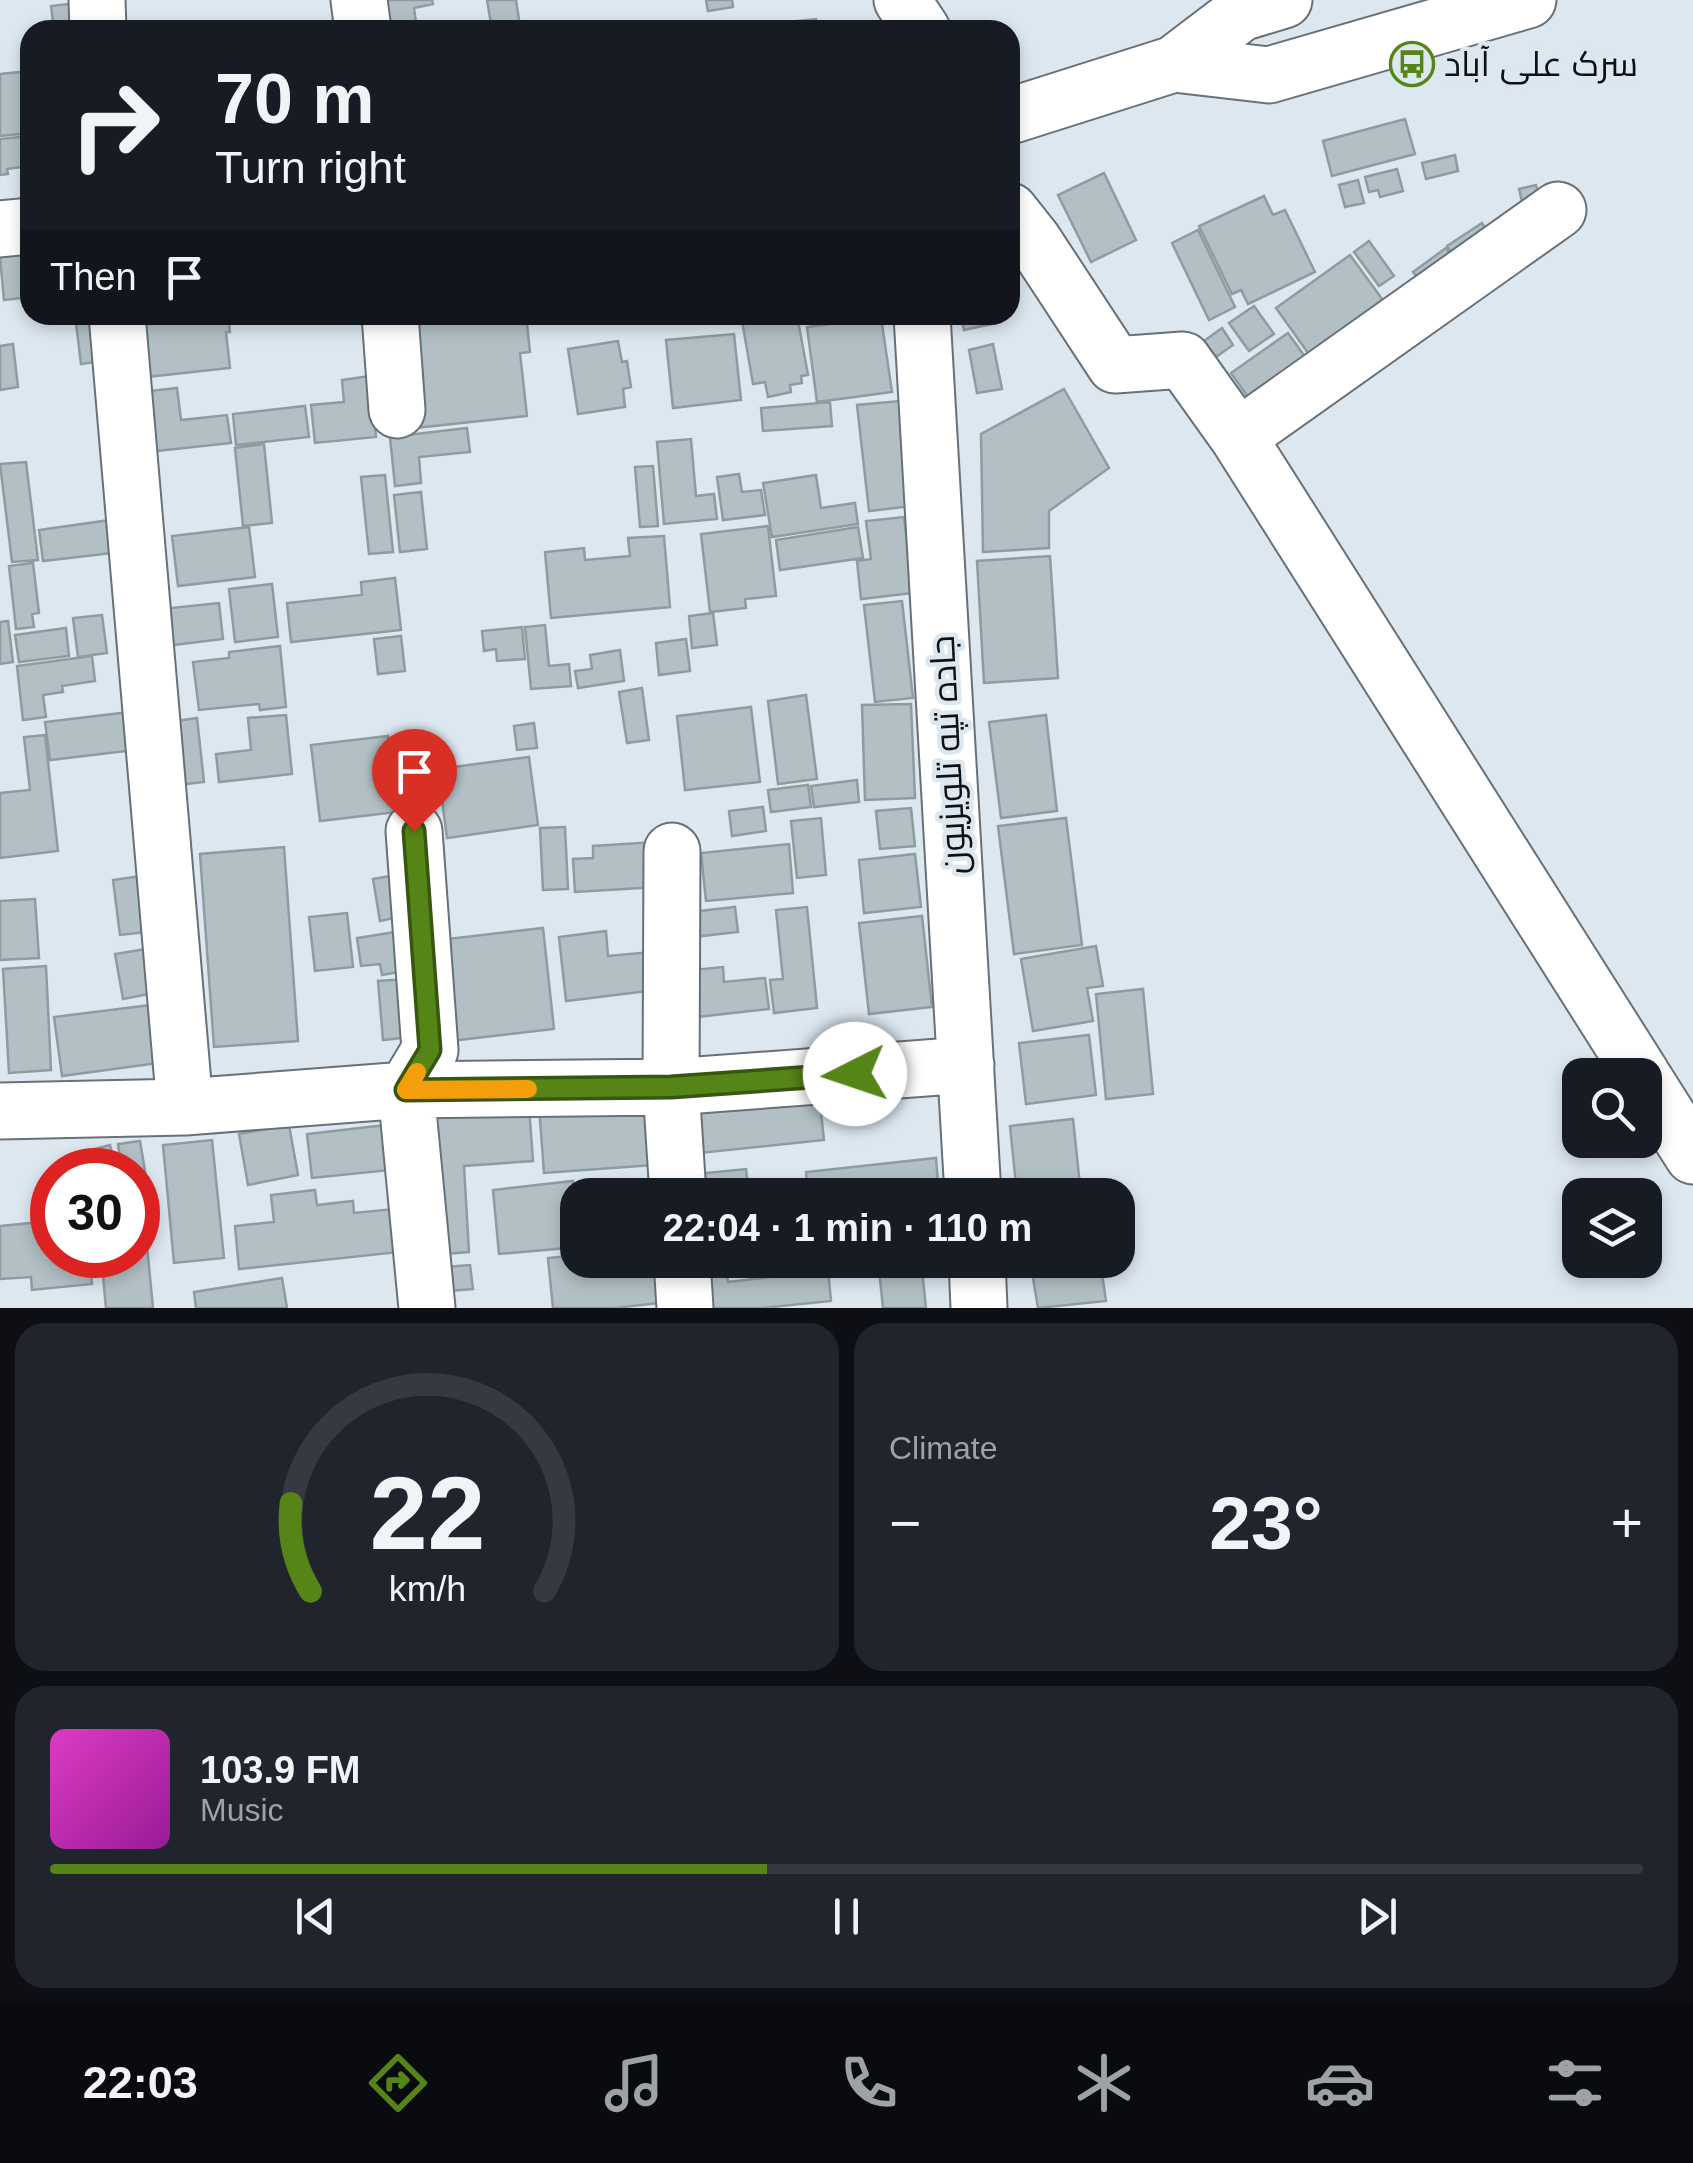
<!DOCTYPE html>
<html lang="en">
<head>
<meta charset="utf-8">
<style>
  :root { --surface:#171b24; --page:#20242c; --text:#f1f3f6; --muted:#9ea1a6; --line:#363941; --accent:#568517 }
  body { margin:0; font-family:Arial,Cairo,sans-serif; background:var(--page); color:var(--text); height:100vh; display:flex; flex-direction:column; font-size:38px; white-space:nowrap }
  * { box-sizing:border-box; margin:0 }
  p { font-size:32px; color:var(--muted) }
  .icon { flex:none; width:55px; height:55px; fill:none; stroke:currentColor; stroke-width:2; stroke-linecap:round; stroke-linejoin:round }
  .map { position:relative; height:1308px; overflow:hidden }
  .side { display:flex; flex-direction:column; gap:15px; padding:15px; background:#0d0f14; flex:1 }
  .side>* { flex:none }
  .top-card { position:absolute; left:20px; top:20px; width:1000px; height:305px; border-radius:30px; box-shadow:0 5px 15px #0003; background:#171b24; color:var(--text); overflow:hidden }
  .buttons { position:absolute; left:1562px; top:1058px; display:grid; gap:20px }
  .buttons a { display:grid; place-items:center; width:100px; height:100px; border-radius:20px; background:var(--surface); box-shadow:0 5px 15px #0003; font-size:50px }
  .speed { position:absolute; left:30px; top:1148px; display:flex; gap:20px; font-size:50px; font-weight:700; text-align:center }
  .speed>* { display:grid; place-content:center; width:130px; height:130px; border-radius:50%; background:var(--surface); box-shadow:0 5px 15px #0003; line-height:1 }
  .speed .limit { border:15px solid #d22; background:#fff; color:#111 }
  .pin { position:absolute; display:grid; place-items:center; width:85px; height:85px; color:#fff; margin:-102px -42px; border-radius:50% 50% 50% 0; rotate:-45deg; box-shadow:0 0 10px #0007 }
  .pin .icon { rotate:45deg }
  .me { position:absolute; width:110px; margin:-55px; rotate:266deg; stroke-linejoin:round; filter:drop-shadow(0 0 8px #0008) }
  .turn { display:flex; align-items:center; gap:35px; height:210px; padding:0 30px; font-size:45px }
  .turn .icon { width:130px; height:130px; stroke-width:2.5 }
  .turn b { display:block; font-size:70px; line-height:85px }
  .then { display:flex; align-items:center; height:95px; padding:0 30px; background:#0003; gap:20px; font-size:38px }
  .big { font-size:75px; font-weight:800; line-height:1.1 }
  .side .tile { flex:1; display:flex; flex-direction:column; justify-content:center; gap:15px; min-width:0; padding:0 35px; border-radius:30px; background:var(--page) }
  .side .dial { align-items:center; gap:0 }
  .dial svg { height:260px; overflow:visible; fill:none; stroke:var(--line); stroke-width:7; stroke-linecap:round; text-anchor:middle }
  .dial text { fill:var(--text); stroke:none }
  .song { display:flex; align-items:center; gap:30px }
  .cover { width:120px; height:120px; border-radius:15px; background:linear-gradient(135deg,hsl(310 70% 55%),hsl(300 70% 35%)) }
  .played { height:10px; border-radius:5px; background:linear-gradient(90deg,var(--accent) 45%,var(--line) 45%) }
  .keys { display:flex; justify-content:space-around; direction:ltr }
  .heat { display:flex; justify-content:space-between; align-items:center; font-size:55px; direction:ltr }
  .side .tiles { flex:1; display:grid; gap:15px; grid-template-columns:1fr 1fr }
  .tile:last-child { grid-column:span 2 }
  .trip { position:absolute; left:560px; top:1178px; width:575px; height:100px; border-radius:30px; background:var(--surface); box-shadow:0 5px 15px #0003; font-weight:800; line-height:100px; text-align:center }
  .dock { display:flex; height:160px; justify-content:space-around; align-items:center; background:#090b0e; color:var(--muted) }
  .dock .icon { width:70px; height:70px }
  .dock .active { color:var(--accent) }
  .dock b { font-size:45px; color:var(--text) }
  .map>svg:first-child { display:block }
  .building { fill:#b2c0c5; stroke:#8e9ca1; stroke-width:2.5 }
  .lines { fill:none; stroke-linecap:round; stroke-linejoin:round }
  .minor-casing { stroke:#677179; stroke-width:59 }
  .minor { stroke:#fff; stroke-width:55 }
  .route-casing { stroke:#38560f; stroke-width:25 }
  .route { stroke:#568517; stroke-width:18 }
  .slow { stroke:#f59e0b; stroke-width:18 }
  .labels { text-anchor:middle; stroke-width:9; stroke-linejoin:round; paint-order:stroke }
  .poi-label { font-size:35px; fill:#0d1114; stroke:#dce7f0; text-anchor:start }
  .street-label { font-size:35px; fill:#0d1114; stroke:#dce7f0 }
</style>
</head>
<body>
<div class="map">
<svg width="1693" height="1308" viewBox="0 0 1693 1308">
  <rect width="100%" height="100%" fill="#dce7f0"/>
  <path class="building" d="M 370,0 L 432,0 L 433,4 L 414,8 L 417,30 L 374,30 Z
    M 487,0 L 516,0 L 520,26 L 492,30 Z
    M 706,0 L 732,0 L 733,7 L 708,11 Z
    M 69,4 L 71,20 L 84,30 L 54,30 L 51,6 Z
    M 816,19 L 818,30 L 742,30 L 741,27 Z
    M 30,71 L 30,133 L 0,136 L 0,74 Z
    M 1405,119 L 1415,154 L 1332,176 L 1323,141 Z
    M 30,136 L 30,172 L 29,166 L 7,169 L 8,174 L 0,175 L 0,139 Z
    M 1455,155 L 1458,171 L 1426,179 L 1422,163 Z
    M 1397,169 L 1403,191 L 1380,197 L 1378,190 L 1369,192 L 1365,177 Z
    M 1104,173 L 1136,240 L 1091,262 L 1058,195 Z
    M 1358,180 L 1364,203 L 1345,207 L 1339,185 Z
    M 1536,185 L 1541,207 L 1524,210 L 1519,189 Z
    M 1264,196 L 1273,215 L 1285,210 L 1315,272 L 1248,304 L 1241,290 L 1232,294 L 1199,226 Z
    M 1482,223 L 1492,239 L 1458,262 L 1447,246 Z
    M 1198,230 L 1235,307 L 1209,320 L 1172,243 Z
    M 1369,241 L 1394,276 L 1379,286 L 1354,252 Z
    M 1446,248 L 1456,263 L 1424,286 L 1413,272 Z
    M 30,253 L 30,297 L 4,300 L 0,257 Z
    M 1350,255 L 1393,314 L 1318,367 L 1276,308 Z
    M 1254,306 L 1274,334 L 1249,351 L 1229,323 Z
    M 75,315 L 103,315 L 108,360 L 81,364 Z
    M 140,315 L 228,315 L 230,332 L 226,332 L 230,368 L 146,377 Z
    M 303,315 L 369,315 L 303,322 Z
    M 403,315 L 526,315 L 530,352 L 520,353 L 527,416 L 415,428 Z
    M 741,315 L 797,315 L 808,375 L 801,376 L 802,383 L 790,385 L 791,392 L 768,397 L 765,382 L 753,384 Z
    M 960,315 L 1000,315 L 1001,322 L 964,330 Z
    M 881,317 L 892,392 L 817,402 L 807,327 Z
    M 1222,328 L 1233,345 L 1216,357 L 1204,341 Z
    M 1288,333 L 1316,372 L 1259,413 L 1231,373 Z
    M 734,334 L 741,400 L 673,408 L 666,340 Z
    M 618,341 L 622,362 L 627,361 L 631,387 L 623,389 L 625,407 L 578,414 L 568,349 Z
    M 13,344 L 18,387 L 0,390 L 0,346 Z
    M 993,344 L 1002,389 L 977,393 L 969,350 Z
    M 370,376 L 376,437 L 315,443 L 311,405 L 344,402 L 342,380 Z
    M 177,388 L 181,420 L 227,415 L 231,443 L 147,452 L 141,392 Z
    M 1064,389 L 1109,468 L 1049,511 L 1049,548 L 983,552 L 981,434 Z
    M 900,401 L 912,506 L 869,511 L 857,405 Z
    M 830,402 L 832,426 L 763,431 L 761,408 Z
    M 305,406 L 309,437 L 236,445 L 233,414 Z
    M 467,428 L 470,452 L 419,457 L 421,483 L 395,486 L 390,437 Z
    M 691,439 L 696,496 L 714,494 L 717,519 L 664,524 L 657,442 Z
    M 264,444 L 272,523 L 243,526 L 235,448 Z
    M 26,462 L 38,560 L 12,562 L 0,464 Z
    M 653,466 L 658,526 L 640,527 L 635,467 Z
    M 739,474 L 742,492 L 761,490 L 765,515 L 723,520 L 717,477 Z
    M 385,475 L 393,552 L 369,554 L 361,477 Z
    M 816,475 L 821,508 L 855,503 L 858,524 L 772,537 L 763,483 Z
    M 421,492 L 427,549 L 400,552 L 394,495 Z
    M 904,517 L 913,593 L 861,599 L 857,561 L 871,559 L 866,521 Z
    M 117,519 L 121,552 L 43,561 L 39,530 Z
    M 768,526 L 776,596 L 745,599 L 746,608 L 710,612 L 701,534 Z
    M 249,527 L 255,577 L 178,586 L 172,536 Z
    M 858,527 L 863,558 L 780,570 L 776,540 Z
    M 664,536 L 670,607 L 551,618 L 545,552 L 584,548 L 585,560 L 630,556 L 628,538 Z
    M 1050,556 L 1058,678 L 984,683 L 977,561 Z
    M 33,563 L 39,613 L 32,614 L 34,627 L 16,629 L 9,566 Z
    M 395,578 L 401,630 L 291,642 L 287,603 L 362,595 L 361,582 Z
    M 272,584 L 278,637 L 235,642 L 229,589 Z
    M 902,601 L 913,698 L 875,702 L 864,605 Z
    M 219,603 L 223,639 L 165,646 L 161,609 Z
    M 713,613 L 717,645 L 692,648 L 689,616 Z
    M 102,615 L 107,653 L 78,657 L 73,618 Z
    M 8,621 L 13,662 L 0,664 L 0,622 Z
    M 545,625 L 549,666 L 569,664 L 571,686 L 531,689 L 525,627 Z
    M 522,627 L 525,659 L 497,661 L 496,649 L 484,651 L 482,631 Z
    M 66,628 L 69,656 L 19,662 L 15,635 Z
    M 401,636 L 405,671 L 378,674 L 374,639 Z
    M 686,639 L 690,671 L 659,675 L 656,643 Z
    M 280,646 L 286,707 L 260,710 L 259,704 L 199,710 L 193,662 L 229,658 L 229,652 Z
    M 620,650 L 624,681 L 578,688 L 575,671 L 592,669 L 590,655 Z
    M 92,656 L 95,681 L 62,686 L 63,692 L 43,695 L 46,717 L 23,720 L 17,666 Z
    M 642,688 L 649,740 L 627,743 L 619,692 Z
    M 806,695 L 817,779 L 778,784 L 768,701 Z
    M 911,704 L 915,798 L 865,800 L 862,705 Z
    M 751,707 L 760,782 L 685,790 L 677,716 Z
    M 130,712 L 135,750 L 50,760 L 45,722 Z
    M 286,715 L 292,774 L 219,782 L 216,754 L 251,750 L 248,718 Z
    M 1046,715 L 1057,811 L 1001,818 L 989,722 Z
    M 197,718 L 204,782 L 169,786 L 162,723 Z
    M 534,723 L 537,748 L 517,750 L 514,726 Z
    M 45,735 L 58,851 L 0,858 L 0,793 L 30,790 L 24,737 Z
    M 388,736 L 397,812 L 320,821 L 311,745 Z
    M 529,757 L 538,825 L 447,838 L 438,769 Z
    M 857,780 L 859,802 L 814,807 L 811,786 Z
    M 808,785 L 811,807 L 771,812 L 768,790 Z
    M 763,807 L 766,831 L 732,836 L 729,811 Z
    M 911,808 L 915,846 L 880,849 L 876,811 Z
    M 821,818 L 826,875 L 797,878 L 791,821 Z
    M 1066,818 L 1082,945 L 1014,954 L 998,826 Z
    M 565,827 L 568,889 L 543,890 L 540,828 Z
    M 655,842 L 657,887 L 575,892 L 573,859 L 593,858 L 593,846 Z
    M 789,844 L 793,893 L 706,901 L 701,853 Z
    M 284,847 L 298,1041 L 214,1047 L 200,854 Z
    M 915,854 L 921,907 L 864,913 L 859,860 Z
    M 396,875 L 403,916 L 380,921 L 373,879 Z
    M 141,876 L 148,932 L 120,935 L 113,880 Z
    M 35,899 L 39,958 L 0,960 L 0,901 Z
    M 735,907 L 738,932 L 693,937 L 690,912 Z
    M 807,907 L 817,1008 L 774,1013 L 770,980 L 783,979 L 776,910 Z
    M 347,913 L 353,967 L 315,971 L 309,917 Z
    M 922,916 L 932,1007 L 869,1014 L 859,923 Z
    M 543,928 L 554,1029 L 450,1041 L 439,940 Z
    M 402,931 L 409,970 L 382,975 L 380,964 L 361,966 L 357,938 Z
    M 606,931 L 608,956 L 651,952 L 656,990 L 566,1001 L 559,937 Z
    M 1096,946 L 1103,986 L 1087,988 L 1093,1021 L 1033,1031 L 1021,959 Z
    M 146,949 L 154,993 L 123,999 L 115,954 Z
    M 46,966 L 51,1070 L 9,1073 L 3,969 Z
    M 723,967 L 724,982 L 765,978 L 769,1009 L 697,1017 L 692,970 Z
    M 406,979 L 411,1037 L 383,1040 L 378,981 Z
    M 1143,989 L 1153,1094 L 1106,1099 L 1096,994 Z
    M 159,1004 L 166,1062 L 62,1076 L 54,1017 Z
    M 1089,1035 L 1096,1095 L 1026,1104 L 1019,1043 Z
    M 819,1094 L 824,1140 L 700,1153 L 695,1107 Z
    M 648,1099 L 653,1165 L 544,1173 L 539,1106 Z
    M 529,1106 L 533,1161 L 464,1166 L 469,1252 L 431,1255 L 421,1114 Z
    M 1073,1119 L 1081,1195 L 1017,1195 L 1010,1126 Z
    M 395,1124 L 400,1169 L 312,1178 L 307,1134 Z
    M 289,1125 L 298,1175 L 248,1185 L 239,1134 Z
    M 212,1140 L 224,1258 L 174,1263 L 163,1145 Z
    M 140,1141 L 146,1177 L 138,1178 L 138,1170 L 122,1170 L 118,1144 Z
    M 110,1145 L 116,1170 L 83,1170 L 79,1153 Z
    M 936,1158 L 939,1195 L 808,1195 L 806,1172 Z
    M 746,1169 L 749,1195 L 697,1195 L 695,1174 Z
    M 647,1180 L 648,1195 L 591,1195 L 590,1186 Z
    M 573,1181 L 578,1247 L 499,1254 L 493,1190 Z
    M 315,1190 L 317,1205 L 353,1201 L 354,1213 L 394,1209 L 399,1252 L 239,1269 L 235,1226 L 274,1222 L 271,1195 Z
    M 52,1221 L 52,1255 L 90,1255 L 92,1284 L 32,1290 L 31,1277 L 0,1279 L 0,1226 Z
    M 146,1235 L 153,1308 L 106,1308 L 101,1255 L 138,1255 L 138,1236 Z
    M 578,1255 L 578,1260 L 656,1260 L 660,1303 L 615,1308 L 553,1308 L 548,1258 Z
    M 725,1260 L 728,1282 L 778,1276 L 777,1260 L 827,1260 L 831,1301 L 762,1308 L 700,1308 L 696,1263 Z
    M 878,1260 L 921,1260 L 926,1308 L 883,1308 Z
    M 1030,1260 L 1100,1260 L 1106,1301 L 1038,1308 Z
    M 470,1265 L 473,1289 L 436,1292 L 434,1268 Z
    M 282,1278 L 287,1308 L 196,1308 L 194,1292 Z"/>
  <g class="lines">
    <defs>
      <path id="minor" d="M 97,0 L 98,30
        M 359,0 L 363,30
        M 902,0 L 922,30
        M 1174,64 L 1241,13 L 1284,0
        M 1010,116 L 1174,64 L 1269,75 L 1528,0
        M 1010,211 L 1033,240 L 1115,365 L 1183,360 L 1238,437 L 1642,1075
        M 0,229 L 30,226
        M 117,315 L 185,1107
        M 390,315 L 397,410
        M 922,315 L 973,1195
        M 1238,437 L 1558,210
        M 414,831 L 430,1050 L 406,1090 L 427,1308
        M 672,851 L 671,1087 L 678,1195
        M 1645,1080 L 1693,1156
        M 0,1111 L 185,1107 L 406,1090 L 671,1087 L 966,1065
        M 682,1260 L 685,1308
        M 977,1260 L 979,1308"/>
    </defs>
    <use href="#minor" class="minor-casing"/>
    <use href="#minor" class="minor"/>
  </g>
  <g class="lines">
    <defs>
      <path id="route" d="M 414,831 L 430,1050 L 406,1090 L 671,1087 L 855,1074"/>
    </defs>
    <use href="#route" class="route-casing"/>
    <use href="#route" class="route"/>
    <path class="slow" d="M 417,1072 L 406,1090 L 528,1089"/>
  </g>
  <defs>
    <symbol id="bus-ring" viewBox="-11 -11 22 22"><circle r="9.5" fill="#dce7f0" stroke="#568517" stroke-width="1.5"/><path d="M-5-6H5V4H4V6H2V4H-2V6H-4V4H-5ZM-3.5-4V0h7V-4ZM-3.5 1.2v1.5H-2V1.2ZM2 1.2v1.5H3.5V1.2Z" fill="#568517"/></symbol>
  </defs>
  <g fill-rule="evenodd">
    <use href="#bus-ring" x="1387" y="39" width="50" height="50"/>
  </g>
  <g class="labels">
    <g class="poi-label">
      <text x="1444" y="76">سرک علی آباد</text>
    </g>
    <g class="street-label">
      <text transform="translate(948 755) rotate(-93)" y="12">جاده تپه تلویزیون</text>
    </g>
  </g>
</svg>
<div class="buttons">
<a><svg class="icon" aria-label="search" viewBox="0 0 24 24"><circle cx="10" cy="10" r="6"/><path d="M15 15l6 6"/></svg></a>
<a><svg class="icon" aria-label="layers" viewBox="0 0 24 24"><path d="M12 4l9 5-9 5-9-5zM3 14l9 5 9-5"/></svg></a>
</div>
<div class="speed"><div class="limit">30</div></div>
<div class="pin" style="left:414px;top:831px;background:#d93025"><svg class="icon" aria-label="arrive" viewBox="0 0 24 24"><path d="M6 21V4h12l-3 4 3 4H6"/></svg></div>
<svg class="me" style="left:855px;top:1074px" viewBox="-20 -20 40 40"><circle r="19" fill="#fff"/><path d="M0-13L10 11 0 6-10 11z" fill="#568517"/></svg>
<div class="trip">22:04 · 1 min · 110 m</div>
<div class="top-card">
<div class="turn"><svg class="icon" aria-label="right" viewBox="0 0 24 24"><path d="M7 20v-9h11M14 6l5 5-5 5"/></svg><div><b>70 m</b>Turn right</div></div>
<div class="then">Then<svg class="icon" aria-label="arrive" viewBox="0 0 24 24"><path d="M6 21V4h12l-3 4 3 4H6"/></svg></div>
</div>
</div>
<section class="side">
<div class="tiles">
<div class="tile dial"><svg viewBox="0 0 100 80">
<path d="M14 69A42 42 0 1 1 86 69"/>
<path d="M14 69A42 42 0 0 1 8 42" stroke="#568517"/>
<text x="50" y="56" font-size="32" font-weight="700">22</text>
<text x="50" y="72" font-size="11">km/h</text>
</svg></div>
<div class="tile"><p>Climate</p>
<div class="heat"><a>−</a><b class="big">23°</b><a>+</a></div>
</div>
<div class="tile">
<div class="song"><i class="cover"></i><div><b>103.9 FM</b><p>Music</p></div></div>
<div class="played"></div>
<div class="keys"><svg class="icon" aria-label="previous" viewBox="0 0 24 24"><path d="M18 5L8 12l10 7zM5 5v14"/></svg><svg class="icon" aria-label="pause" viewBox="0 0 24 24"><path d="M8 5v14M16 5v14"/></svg><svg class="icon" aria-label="next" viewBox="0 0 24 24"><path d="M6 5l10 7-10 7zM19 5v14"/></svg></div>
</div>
</div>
</section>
<nav class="dock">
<b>22:03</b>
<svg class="icon active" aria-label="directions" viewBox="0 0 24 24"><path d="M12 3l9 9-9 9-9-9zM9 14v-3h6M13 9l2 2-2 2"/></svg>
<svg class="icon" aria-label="music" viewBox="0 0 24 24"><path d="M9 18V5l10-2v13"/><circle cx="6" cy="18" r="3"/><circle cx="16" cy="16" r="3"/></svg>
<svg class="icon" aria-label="phone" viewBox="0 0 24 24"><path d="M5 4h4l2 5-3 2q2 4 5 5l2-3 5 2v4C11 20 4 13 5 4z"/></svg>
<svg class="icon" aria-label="climate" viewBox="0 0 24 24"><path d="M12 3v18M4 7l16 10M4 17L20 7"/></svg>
<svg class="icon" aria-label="car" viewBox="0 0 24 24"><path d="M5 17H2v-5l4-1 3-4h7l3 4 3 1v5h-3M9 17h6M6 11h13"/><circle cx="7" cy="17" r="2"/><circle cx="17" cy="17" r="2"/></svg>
<svg class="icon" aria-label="filters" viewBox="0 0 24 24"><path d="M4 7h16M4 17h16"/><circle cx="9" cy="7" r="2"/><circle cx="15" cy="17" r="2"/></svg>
</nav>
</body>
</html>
